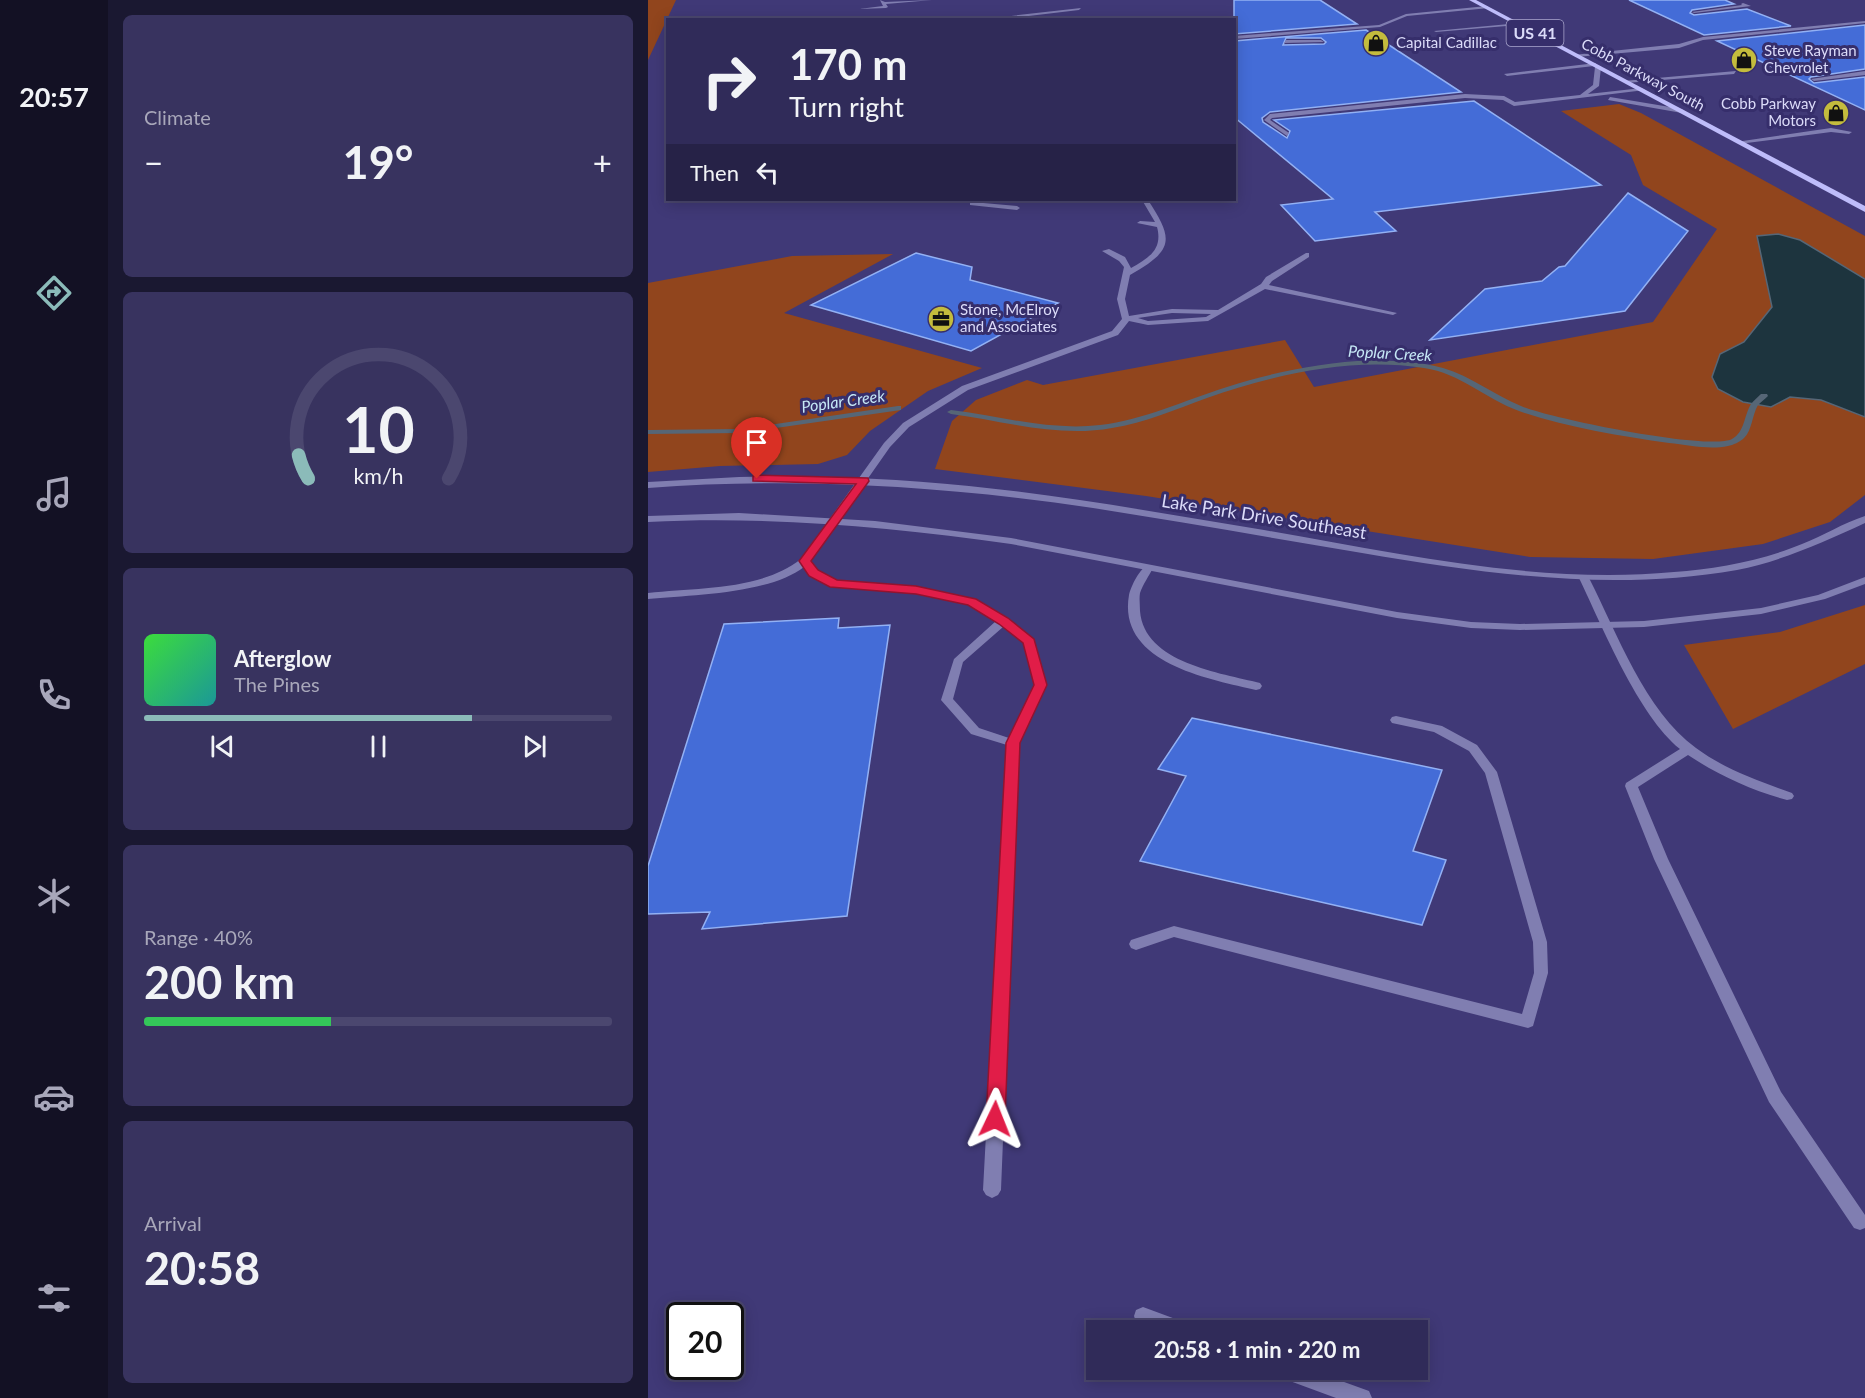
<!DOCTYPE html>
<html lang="en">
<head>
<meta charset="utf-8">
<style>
  :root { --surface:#302b59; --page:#38335f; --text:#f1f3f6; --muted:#a8a7ba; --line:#4b476f; --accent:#8bbbb9 }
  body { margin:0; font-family:Lato,sans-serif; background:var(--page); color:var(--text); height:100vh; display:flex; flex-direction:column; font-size:22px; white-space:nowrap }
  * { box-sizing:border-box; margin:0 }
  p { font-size:20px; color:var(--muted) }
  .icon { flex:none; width:33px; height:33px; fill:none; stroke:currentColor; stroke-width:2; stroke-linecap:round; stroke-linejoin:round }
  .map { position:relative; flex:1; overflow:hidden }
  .details { display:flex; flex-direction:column; gap:15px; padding:15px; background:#1a1831; width:540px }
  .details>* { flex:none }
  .banner { position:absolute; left:18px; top:18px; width:570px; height:183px; border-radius:0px; box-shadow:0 3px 15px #0003,0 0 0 2px var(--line); background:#302b59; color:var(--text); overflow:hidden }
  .speed { position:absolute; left:18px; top:1302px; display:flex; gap:12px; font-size:30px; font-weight:700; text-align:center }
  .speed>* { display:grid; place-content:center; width:78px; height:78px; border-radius:50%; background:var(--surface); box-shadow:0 3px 15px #0003,0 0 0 2px var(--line); line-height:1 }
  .speed .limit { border:3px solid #111; border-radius:9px; background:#fff; color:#111 }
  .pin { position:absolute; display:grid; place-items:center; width:51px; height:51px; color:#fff; margin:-62px -26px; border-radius:50% 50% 50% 0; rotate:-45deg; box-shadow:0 0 6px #0007 }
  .pin .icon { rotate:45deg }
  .me { position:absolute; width:66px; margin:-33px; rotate:2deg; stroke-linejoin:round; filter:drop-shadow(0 0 4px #0008) }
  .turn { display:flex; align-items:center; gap:21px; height:126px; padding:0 24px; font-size:27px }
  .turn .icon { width:78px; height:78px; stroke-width:2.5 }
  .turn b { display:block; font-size:42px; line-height:51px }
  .then { display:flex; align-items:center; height:57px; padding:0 24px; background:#0003; gap:12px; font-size:22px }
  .big { font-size:45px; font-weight:700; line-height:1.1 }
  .details .widget { flex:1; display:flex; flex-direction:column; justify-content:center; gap:9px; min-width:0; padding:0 21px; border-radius:9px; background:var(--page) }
  .details .dial { align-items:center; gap:0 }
  .dial svg { height:156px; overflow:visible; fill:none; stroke:var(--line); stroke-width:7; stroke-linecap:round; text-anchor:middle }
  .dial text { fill:var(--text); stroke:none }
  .song { display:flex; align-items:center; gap:18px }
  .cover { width:72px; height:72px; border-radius:9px; background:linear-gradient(135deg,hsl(120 70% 55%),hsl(180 70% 35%)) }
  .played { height:6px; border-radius:3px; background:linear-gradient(90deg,var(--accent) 70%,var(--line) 70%) }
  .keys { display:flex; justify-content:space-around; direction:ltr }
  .heat { display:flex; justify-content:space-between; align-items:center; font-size:33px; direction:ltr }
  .charge { height:9px; border-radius:4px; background:linear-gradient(90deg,#34c759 40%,var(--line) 0) }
  .trip { position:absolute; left:438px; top:1320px; width:342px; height:60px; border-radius:0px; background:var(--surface); box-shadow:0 3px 15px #0003,0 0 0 2px var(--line); font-weight:700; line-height:60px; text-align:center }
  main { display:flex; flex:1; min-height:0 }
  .dock { display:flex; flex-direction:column; width:108px; justify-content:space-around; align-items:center; background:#131124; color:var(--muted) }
  .dock .icon { width:42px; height:42px }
  .dock .on { color:var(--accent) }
  .dock b { font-size:27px; color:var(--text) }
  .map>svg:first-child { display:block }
  .green { fill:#91451d }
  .water { fill:#1d343e; stroke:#566676; stroke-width:1.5 }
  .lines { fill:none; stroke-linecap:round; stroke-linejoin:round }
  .stream { fill:#566676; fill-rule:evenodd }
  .building { fill:#446cd7; stroke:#93b1f4; stroke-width:1.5; fill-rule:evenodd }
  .service { fill:#807eb1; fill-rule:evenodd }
  .tertiary { fill:#807eb1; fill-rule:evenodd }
  .primary { fill:#bebcfa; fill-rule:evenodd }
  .route { fill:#e11d48; stroke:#92132f; stroke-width:1.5 }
  .labels { text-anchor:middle; stroke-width:6; stroke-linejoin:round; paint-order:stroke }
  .far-poi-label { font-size:15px; fill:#dbdbf9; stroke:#362e6b; text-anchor:start }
  .far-street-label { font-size:15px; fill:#dbdbf9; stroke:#362e6b }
  .shield { fill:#362e6b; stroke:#aaa7ce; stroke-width:1.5 }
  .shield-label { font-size:16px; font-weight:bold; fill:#dbdbf9 }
  .far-water-label { font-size:16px; font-style:italic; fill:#c6e8f6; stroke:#362e6b }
  .street-label { font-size:18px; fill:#dbdbf9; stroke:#362e6b }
</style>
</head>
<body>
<main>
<nav class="dock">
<b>20:57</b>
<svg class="icon on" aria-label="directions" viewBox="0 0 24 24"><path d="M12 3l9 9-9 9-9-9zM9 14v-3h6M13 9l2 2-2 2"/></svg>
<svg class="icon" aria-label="music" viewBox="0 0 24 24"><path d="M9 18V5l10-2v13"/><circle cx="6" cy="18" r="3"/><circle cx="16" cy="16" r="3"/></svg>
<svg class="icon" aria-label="phone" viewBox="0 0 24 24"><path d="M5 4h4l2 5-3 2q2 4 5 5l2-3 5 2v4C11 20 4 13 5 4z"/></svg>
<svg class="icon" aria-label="climate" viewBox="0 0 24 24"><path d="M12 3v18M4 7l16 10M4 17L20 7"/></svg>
<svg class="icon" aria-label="car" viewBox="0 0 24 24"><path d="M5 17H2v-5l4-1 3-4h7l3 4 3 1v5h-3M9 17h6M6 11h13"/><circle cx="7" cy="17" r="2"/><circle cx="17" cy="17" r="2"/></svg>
<svg class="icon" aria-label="filters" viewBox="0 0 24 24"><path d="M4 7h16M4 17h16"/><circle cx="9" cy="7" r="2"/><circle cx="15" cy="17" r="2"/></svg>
</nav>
<section class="details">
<div class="widget"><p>Climate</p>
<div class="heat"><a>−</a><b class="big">19°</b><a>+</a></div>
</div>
<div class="widget dial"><svg viewBox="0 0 100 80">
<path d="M14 69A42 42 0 1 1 86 69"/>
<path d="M14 69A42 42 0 0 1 9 57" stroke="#8bbbb9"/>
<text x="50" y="56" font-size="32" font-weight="700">10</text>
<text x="50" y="72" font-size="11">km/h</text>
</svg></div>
<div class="widget">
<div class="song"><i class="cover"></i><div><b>Afterglow</b><p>The Pines</p></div></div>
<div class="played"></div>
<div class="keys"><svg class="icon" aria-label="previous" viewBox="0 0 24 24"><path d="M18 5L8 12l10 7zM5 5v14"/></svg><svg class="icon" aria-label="pause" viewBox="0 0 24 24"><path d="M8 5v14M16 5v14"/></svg><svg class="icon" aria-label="next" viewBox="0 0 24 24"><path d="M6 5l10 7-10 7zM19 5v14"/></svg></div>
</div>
<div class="widget"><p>Range · 40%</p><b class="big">200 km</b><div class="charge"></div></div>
<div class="widget"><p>Arrival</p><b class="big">20:58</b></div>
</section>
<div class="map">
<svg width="1217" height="1398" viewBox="0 0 1217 1398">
  <rect width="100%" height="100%" fill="#403977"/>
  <path class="green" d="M 0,0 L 28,0 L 0,60 Z
    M 971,104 L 993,113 L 1217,236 L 1217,279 L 1152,240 L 1109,237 L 1124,307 L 1096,342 L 1072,355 L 1070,389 L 1095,402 L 1123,407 L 1142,397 L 1173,400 L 1217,417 L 1217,495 L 1182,522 L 1115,544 L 1005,559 L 882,557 L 498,496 L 287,469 L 304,421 L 328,400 L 379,380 L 395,385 L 637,340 L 666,387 L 1005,322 L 1069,229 L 995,185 L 983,155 L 913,111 Z
    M 245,254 L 136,313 L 334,368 L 280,391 L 222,431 L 199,455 L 170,464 L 72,466 L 0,472 L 0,283 L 144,256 Z
    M 1217,605 L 1217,664 L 1085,729 L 1036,645 L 1132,632 Z"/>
  <path class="water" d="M 1130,234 L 1152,240 L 1217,279 L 1217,417 L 1173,400 L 1142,397 L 1123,407 L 1095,402 L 1070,389 L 1064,377 L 1072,354 L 1096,342 L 1124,307 L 1109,236 Z"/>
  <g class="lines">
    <path class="stream" d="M 722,360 C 746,361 771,361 795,368 C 823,376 846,395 873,406 C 901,418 1061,451 1084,439 C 1097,432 1096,415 1103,404 C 1106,400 1110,397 1113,394 L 1119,394 L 1120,396 C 1117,399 1113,402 1110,405 C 1104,415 1104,431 1096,438 C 1092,442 1085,445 1080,446 C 1061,450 1040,445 1021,443 C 973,436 916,427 871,411 C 838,399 812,373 776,368 C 703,357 628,374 559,398 C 528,409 497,423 464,428 C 410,438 356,421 303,414 L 299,412 L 303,410 C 352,416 402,431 452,425 C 496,420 537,400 579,387 C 625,372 673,363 722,360 Z
      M 250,406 L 253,406 L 253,410 L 93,433 L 0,434 L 0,430 L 93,429 Z"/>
  </g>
  <path class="building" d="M 586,0 L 672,0 L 709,24 L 586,34 Z
    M 981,0 L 1077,0 L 1086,4 L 1044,10 L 1042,13 L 1046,15 L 1099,9 L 1143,26 L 1056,35 Z
    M 1217,25 L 1217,69 L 1163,77 L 1161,79 L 1166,83 L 1217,77 L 1217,110 L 1069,41 Z
    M 718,30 L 813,92 L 622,112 L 614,118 L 615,122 L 639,138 L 642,131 L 626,120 L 826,101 L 953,185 L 727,212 L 748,231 L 667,241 L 633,205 L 685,199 L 586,117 L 586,41 ZM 638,38 L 673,38 L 678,42 L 676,44 L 635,45 Z
    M 980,193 L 1040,231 L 977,311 L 782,340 L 837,289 L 894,281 L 911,267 L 917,266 Z
    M 268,253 L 324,267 L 322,280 L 410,303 L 323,351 L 163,305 Z
    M 191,618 L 190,628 L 242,625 L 199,916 L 54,929 L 62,912 L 0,914 L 0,866 L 76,624 Z
    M 544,718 L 794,770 L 765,851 L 798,860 L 774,925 L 492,861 L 538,776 L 510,769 Z"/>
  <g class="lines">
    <path class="service" d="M 232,0 L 237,2 L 284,0 L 238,4 L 240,7 L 238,8 L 211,9 L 235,6 Z
      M 1095,3 L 1103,6 L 1046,13 L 1044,12 L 1094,5 L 1093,4 Z
      M 839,6 L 841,8 L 759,16 L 732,27 L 586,39 L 586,36 L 731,25 L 758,14 Z
      M 433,8 L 431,10 L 347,20 L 327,20 Z
      M 135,16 L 148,19 L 148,20 L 133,18 Z
      M 1217,21 L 1217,23 L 1055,40 L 1031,48 L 928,57 L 925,55 L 1031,44 L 1055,37 Z
      M 872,23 L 870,25 L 788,32 L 786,31 Z
      M 638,40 L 673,40 L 676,42 L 636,43 Z
      M 948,63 L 946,66 L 859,76 L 856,74 Z
      M 950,65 L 953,67 L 951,86 L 940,94 L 994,88 L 997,90 L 866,106 L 855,100 L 817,98 L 624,118 L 622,120 L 641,133 L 639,136 L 616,120 L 622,114 L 817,94 L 856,96 L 867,102 L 932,95 L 945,85 L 947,67 Z
      M 1088,71 L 1086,74 L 978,83 L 975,81 Z
      M 1217,71 L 1217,75 L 1166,81 L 1163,79 Z
      M 962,97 L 1034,109 L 1037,111 L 1034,113 L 960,100 Z
      M 1183,128 L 1204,132 L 1201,134 L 1183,132 L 1091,144 L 1088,142 Z
      M 494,200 L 500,200 C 526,240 526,250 482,275 L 477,299 L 481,316 L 524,309 L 570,310 L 613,284 L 618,277 L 658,253 L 661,253 L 661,257 L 624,281 L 621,285 L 749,313 L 745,315 L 617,289 L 560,321 L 500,325 L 481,321 L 470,335 L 320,390 L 261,427 L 242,447 L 162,561 L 170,571 L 188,581 L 268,587 L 328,600 L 359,619 L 385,640 L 399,685 L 371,743 L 353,1190 L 350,1195 L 344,1198 L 338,1195 L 335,1190 L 359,745 L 323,734 L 293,700 L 306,659 L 348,621 L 320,605 L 268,593 L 182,586 L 162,575 L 156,567 C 121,594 44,595 0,599 L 0,593 C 50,587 112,591 153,559 L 236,443 L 255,423 L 314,386 L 464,331 L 474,319 L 469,299 L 476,267 L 471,261 L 454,251 L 461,249 L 477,257 L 483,268 C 501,258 515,249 509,227 L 489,223 L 492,221 L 507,222 ZM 524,313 L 563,314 L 558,317 L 500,321 L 490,318 ZM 355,627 L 376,643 L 387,685 L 361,738 L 331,728 L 305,699 L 315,662 Z
      M 324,202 L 369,206 L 372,208 L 369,210 L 322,205 L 322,203 Z
      M 500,565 L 505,568 C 501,576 495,584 492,593 C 491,599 492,605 492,611 C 496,663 573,673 612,683 L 614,686 L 612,689 L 608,690 C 561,679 469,663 481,595 C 483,586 492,568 500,565 Z
      M 936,575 L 941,578 C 969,633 997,711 1048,748 C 1076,769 1111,781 1144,793 L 1146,796 L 1144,799 L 1139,800 C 1105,791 1070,775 1040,755 L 990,787 L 1020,859 L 1133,1092 L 1217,1215 L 1217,1228 L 1212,1230 L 1206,1228 L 1121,1102 L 1006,859 L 977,786 L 978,783 L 1032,749 C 990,715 955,628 931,578 Z
      M 748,716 L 794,726 L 829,745 L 849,772 L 899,942 L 900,973 L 885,1026 L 880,1028 L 526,937 L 488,950 L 483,948 L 481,944 L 483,940 L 526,926 L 874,1014 L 886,973 L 885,942 L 837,773 L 821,751 L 786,732 L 744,723 L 742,720 L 744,717 Z
      M 495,1307 L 541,1324 L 543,1330 L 510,1330 L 488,1322 L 486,1316 L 488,1310 Z
      M 628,1370 L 663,1370 L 721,1391 L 724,1398 L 688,1398 L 631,1377 Z"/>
    <path class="tertiary" d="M 91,477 C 168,476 244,478 321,486 C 420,496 518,514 616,530 C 748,553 891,585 1026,572 C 1067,569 1116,560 1154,544 C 1175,536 1195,523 1217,516 L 1217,523 C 1176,542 1134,561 1089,570 C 964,592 838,574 714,553 C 624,538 535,522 445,508 C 297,486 149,477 0,488 L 0,482 Z
      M 91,513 L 227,521 L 363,538 L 749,612 L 823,622 L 872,624 L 996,621 L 1113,608 L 1170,595 L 1217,577 L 1217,584 L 1177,599 L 1113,614 L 996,627 L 872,630 L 823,628 L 749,618 L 363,544 C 242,527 122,516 0,522 L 0,516 Z"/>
    <path class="primary" d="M 821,0 L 828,0 L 1217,206 L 1217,212 Z"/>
  </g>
  <path class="route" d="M 109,475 L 220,478 L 221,481 L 163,561 L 170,570 L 189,580 L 268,586 L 328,599 L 360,618 L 386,639 L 399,685 L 372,743 L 357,1119 L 354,1124 L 347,1127 L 341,1124 L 338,1119 L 358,743 L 386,685 L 375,643 L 351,624 L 320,605 L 268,594 L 182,587 L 161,576 L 151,561 L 208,484 L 105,481 L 105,476 Z"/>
  <defs>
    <symbol id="shop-disc" viewBox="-11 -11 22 22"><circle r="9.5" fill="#c4bc3d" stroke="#362e6b"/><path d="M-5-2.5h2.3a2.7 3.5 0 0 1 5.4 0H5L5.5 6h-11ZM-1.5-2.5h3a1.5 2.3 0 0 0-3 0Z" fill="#111"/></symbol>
    <symbol id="office-disc" viewBox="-11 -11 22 22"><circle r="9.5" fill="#c4bc3d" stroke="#362e6b"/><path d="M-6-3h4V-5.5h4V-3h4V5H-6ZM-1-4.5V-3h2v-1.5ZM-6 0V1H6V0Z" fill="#111"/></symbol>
  </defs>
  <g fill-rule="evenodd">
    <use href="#shop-disc" x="713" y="28" width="30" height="30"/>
    <use href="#shop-disc" x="1081" y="45" width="30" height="30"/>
    <use href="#shop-disc" x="1173" y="98" width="30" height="30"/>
    <use href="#office-disc" x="278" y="304" width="30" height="30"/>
  </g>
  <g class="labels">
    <g class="far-poi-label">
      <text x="748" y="48">Capital Cadillac</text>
      <text x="1116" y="56">Steve Rayman<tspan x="1116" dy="17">Chevrolet</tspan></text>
      <text x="1168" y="109" text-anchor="end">Cobb Parkway<tspan x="1168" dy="17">Motors</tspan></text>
      <text x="312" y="315">Stone, McElroy<tspan x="312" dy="17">and Associates</tspan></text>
    </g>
    <g class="far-street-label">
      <text transform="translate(995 75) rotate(28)" y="5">Cobb Parkway South</text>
    </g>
    <rect class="shield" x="858.5" y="20" width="57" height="26" rx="4.5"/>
    <g class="shield-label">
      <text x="887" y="39">US 41</text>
    </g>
    <g class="far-water-label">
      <text transform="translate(742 353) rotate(3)" y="6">Poplar Creek</text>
      <text transform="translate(195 401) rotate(-8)" y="6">Poplar Creek</text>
    </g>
    <g class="street-label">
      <text transform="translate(616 517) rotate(9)" y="6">Lake Park Drive Southeast</text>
    </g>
  </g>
</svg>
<div class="speed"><div class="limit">20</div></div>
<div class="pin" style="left:109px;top:479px;background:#d93025"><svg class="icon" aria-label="arrive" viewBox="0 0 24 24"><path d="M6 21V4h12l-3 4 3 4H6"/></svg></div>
<svg class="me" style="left:347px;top:1119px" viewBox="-20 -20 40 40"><path d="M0-17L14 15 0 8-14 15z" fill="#e11d48" stroke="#fff" stroke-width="4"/></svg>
<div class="trip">20:58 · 1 min · 220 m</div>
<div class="banner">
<div class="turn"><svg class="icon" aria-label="right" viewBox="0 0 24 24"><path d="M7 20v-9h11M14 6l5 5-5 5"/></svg><div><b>170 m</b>Turn right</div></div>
<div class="then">Then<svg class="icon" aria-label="left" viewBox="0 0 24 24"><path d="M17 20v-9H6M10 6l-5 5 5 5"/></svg></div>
</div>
</div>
</main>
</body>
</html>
